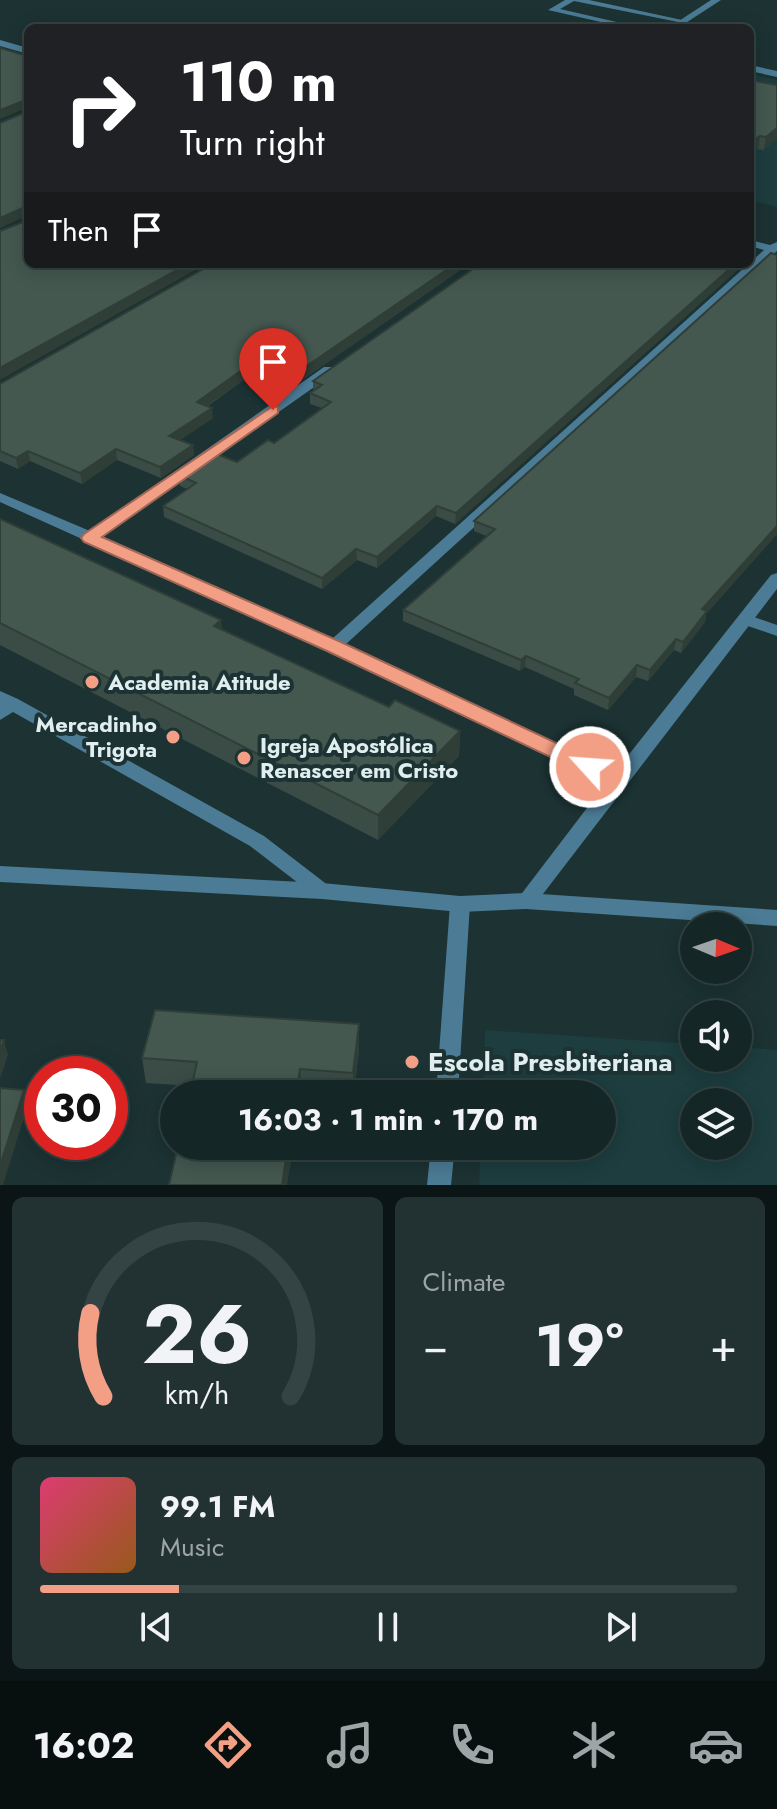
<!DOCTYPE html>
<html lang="en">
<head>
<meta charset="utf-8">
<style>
  :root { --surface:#152626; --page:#223232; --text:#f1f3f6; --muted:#9da5a7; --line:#344343; --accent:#f39f85 }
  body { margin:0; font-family:Jost,sans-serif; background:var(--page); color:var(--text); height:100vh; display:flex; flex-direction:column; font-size:30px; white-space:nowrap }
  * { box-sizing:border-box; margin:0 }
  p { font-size:26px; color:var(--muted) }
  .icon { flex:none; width:44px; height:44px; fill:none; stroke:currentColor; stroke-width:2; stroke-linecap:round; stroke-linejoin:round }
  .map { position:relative; height:1185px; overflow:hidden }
  .side { display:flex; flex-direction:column; gap:12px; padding:12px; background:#0c1515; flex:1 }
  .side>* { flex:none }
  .top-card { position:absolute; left:24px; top:24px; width:730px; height:244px; border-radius:12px; box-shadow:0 4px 20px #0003,0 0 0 2px var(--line); background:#202124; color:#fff; overflow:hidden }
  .needle { width:52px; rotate:92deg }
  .controls { position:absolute; left:680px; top:912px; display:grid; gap:16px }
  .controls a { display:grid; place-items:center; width:72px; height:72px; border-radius:50%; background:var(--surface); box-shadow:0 4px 20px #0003,0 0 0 2px var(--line); font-size:40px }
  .speed { position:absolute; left:24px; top:1056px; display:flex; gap:16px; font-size:40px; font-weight:700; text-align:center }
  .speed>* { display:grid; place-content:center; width:104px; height:104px; border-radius:50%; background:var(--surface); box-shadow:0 4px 20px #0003,0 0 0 2px var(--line); line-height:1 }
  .speed .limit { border:12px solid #d22; background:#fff; color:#111 }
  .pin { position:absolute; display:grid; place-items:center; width:68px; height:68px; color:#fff; margin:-82px -34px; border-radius:50% 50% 50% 0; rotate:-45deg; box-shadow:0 0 8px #0007 }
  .pin .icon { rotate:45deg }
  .me { position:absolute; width:88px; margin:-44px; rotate:296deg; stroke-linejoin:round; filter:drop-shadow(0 0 6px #0008) }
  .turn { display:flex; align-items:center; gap:28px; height:168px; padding:0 24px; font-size:36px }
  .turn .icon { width:104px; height:104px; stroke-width:2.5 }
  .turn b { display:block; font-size:56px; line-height:68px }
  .then { display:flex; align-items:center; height:76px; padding:0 24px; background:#0003; gap:16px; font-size:30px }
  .big { font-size:60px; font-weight:700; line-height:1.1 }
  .side .widget { flex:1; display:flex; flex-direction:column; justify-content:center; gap:12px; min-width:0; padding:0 28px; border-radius:12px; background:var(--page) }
  .side .dial { align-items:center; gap:0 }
  .dial svg { height:208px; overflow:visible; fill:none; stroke:var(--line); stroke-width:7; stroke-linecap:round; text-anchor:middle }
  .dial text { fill:var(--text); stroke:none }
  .song { display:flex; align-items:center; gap:24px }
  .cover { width:96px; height:96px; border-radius:12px; background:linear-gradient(135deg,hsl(340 70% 55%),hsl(30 70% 35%)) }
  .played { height:8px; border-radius:4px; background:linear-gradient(90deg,var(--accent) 20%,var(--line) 20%) }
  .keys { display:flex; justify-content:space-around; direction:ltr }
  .heat { display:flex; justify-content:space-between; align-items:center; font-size:44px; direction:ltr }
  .side .tiles { flex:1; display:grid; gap:12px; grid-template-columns:1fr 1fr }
  .widget:last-child { grid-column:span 2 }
  .trip { position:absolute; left:160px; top:1080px; width:456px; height:80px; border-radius:40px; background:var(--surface); box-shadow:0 4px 20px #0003,0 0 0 2px var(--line); font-weight:700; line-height:80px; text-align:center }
  .dock { display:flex; height:128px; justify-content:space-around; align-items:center; background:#080f0f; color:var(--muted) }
  .dock .icon { width:56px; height:56px }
  .dock .selected { color:var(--accent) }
  .dock b { font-size:36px; color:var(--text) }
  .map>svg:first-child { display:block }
  .built { fill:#1d3d3f; fill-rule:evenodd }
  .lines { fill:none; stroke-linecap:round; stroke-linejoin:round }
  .service { fill:#4b7b95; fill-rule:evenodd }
  .minor { fill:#4b7b95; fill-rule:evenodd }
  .tertiary { fill:#4b7b95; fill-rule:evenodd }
  .wall { fill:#3a4c45 }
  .shaded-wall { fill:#303e38 }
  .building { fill:#445850; stroke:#303e38; stroke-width:2 }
  .route { fill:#f39f85; stroke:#9e6756; stroke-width:2 }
  .poi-dot { fill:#f39f85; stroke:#1c3233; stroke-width:3 }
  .labels { text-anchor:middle; stroke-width:8; stroke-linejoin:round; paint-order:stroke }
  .poi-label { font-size:22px; font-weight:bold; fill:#e1eeef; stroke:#1c3233; text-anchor:start }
  .near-poi-label { font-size:26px; font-weight:bold; fill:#e1eeef; stroke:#1c3233; text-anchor:start }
</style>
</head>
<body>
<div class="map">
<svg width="777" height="1185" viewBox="0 0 777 1185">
  <rect width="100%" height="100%" fill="#1c3233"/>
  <path class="built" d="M 750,74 L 777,80 L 777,207 L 750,200 Z
    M 485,1030 L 694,1044 L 694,1058 L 738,1058 L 738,1047 L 777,1050 L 777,1185 L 479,1185 L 481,1146 L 602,1146 L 602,1094 L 483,1094 ZM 694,1102 L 738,1102 L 738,1146 L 694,1146 Z"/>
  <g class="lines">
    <path class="service" d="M 565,0 L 589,0 L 687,21 L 683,23 L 574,1 L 560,9 L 643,28 L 627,28 L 548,10 Z
      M 745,614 L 777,625 L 777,636 L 739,623 L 737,619 Z
      M 0,691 L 18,699 L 264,836 L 329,886 L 332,891 L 329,896 L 322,899 L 315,896 L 250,846 L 13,712 L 0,720 Z
      M 460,896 L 467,898 L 470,904 L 458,1094 L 436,1094 L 450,904 L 453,898 Z
      M 431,1146 L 455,1146 L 451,1185 L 427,1185 Z"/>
    <path class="minor" d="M 711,0 L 721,0 L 678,28 L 668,28 Z
      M 0,40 L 28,48 L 28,54 L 0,46 Z
      M 750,65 L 777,71 L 777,77 L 750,71 Z
      M 750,240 L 770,245 L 777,242 L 777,251 L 345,645 L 615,772 L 771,575 L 777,573 L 777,589 L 533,907 L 526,909 L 519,907 L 516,901 L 606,783 L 328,650 L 0,502 L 0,493 L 90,531 L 324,367 L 334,367 L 334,373 L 102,537 L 332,639 L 764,250 L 750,246 Z"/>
    <path class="tertiary" d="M 0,866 L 322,883 L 460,896 L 526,893 L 777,910 L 777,926 L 526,909 L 460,912 L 322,899 L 0,882 Z"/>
  </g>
  <path class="wall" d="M 750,80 L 777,85 L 764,150 L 758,149 L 750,155 Z
    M 777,255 L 777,534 L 706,614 L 705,622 L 681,653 L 674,650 L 648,681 L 636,677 L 608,710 L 574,695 L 574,689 L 525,667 L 520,671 L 403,621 L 403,610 L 486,536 L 474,531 L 474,521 Z
    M 469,264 L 295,385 L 257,370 L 208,406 L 213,418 L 180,440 L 193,445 L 194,455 L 161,478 L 117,460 L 82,484 L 30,461 L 18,469 L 0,461 L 0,384 Z
    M 480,264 L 744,264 L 455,524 L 436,516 L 377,568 L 357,560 L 322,589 L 164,517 L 163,506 L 187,489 L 180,486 L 179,475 L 237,462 L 274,443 L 322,408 L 310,404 L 310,393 L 313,391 L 313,381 Z
    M 0,519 L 222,630 L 389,707 L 460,731 L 459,756 L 378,840 L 0,645 Z
    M 359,1049 L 354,1094 L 190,1094 L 192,1086 L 146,1083 L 142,1058 Z"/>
  <path class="shaded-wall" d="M 26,100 L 27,108 L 0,119 L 0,110 Z
    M 777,128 L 777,139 L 764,150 L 766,137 Z
    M 760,136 L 758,149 L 750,155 L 750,143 Z
    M 25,207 L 27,216 L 0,228 L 0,218 Z
    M 188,264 L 206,264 L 0,380 L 0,368 Z
    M 455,264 L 469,264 L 295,385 L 295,374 Z
    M 735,264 L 744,264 L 455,524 L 456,513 Z
    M 256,360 L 257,370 L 198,412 L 197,402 Z
    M 212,408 L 213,418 L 170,447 L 169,436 Z
    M 193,445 L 194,455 L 161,478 L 160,467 Z
    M 116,449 L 117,460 L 82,484 L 80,473 Z
    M 28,451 L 30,461 L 18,469 L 16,458 Z
    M 437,506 L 436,516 L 377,568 L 377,557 Z
    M 777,526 L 777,534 L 706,614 L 705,622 L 681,653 L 683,642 L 702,609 Z
    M 356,549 L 357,560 L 322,589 L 322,578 Z
    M 221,620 L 224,644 L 214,626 Z
    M 676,639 L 674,650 L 648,681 L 650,670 Z
    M 526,656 L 525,667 L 520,671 L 521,660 Z
    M 637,665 L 636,677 L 608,710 L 609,698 Z
    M 460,731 L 459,756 L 378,840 L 378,815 Z
    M 359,1024 L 359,1049 L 354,1094 L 353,1073 Z
    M 4,1040 L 8,1055 L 0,1079 L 0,1052 Z
    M 300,1069 L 302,1094 L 296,1094 Z
    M 24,1090 L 28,1105 L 3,1185 L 0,1185 L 0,1166 Z
    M 288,1146 L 294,1146 L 287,1185 L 282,1185 Z"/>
  <path class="building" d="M 0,48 L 28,56 L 28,102 L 26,100 L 0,110 Z
    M 750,80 L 777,85 L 777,128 L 766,137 L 760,136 L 750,143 Z
    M 28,111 L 28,209 L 25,207 L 0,218 L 0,123 Z
    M 28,218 L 28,264 L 188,264 L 0,368 L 0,231 L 28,220 Z
    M 771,253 L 777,255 L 777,526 L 702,609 L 707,611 L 683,642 L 676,639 L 650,670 L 637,665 L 609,698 L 575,683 L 579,679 L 526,656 L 521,660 L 403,610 L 495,529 L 474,521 Z
    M 212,264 L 455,264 L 295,374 L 256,360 L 197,402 L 212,408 L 169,436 L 193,445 L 160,467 L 116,449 L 80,473 L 28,451 L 16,458 L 0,451 L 0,384 Z
    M 480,264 L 735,264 L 456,513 L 437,506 L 377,557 L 356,549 L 322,578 L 163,506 L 196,483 L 179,475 L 212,452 L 237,462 L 268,440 L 274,443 L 331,402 L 310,393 L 322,385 L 313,381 Z
    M 0,519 L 221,620 L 214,626 L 389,707 L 395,700 L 460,731 L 378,815 L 0,623 Z
    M 155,1010 L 359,1024 L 353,1073 L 300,1069 L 296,1094 L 190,1094 L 197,1062 L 142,1058 Z
    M 0,1040 L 4,1040 L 0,1052 Z
    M 0,1088 L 24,1090 L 0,1166 Z
    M 178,1146 L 288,1146 L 282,1185 L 169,1185 Z"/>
  <path class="route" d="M 273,406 L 278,407 L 278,413 L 102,537 L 341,642 L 597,762 L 600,767 L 597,772 L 582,772 L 327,651 L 84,542 L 81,538 L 84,534 Z"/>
  <g class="poi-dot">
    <circle cx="92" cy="682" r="8"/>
    <circle cx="173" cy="737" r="8"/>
    <circle cx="244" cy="758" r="8"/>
    <circle cx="412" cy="1062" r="8"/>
  </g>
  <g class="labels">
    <g class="poi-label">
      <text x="108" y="690">Academia Atitude</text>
      <text x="157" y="732" text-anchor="end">Mercadinho<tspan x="157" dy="25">Trigota</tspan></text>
      <text x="260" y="753">Igreja Apostólica<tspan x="260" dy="25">Renascer em Cristo</tspan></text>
    </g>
    <g class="near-poi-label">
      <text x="428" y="1071">Escola Presbiteriana</text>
    </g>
  </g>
</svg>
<div class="controls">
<a><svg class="needle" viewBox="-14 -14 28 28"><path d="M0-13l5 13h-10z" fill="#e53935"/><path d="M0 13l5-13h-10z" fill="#9da5a7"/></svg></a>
<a><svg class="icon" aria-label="sound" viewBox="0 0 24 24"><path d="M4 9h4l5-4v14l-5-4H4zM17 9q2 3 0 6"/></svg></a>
<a><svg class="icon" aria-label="layers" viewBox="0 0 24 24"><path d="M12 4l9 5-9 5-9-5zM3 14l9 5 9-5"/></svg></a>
</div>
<div class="speed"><div class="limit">30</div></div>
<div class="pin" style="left:273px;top:410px;background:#d93025"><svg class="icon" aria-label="arrive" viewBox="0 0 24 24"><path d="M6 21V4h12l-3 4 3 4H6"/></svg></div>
<svg class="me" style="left:590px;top:767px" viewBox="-20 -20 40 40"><circle r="17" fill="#f39f85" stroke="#fff" stroke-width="3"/><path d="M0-11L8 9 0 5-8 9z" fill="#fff"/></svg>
<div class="trip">16:03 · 1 min · 170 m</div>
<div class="top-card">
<div class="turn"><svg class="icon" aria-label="right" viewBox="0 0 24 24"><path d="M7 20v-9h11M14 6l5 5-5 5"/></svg><div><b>110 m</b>Turn right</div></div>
<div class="then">Then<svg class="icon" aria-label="arrive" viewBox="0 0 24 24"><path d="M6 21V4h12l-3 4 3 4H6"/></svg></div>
</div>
</div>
<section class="side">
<div class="tiles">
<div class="widget dial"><svg viewBox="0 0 100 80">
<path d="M14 69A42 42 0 1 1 86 69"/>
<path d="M14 69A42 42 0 0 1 9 37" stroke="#f39f85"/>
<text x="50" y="56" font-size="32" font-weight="700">26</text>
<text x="50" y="72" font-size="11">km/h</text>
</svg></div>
<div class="widget"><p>Climate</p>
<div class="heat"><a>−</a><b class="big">19°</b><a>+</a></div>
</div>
<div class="widget">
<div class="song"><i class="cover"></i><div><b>99.1 FM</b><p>Music</p></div></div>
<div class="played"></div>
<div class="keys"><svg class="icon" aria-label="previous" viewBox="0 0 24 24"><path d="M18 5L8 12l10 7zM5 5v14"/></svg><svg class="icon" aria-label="pause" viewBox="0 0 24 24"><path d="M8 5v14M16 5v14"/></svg><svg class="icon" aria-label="next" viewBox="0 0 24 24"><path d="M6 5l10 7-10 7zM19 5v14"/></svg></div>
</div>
</div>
</section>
<nav class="dock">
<b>16:02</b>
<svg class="icon selected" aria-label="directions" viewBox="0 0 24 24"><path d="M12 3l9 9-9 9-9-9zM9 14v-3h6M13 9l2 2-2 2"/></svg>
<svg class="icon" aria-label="music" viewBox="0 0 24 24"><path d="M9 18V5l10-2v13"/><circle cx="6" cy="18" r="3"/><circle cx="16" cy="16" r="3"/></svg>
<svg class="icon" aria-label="phone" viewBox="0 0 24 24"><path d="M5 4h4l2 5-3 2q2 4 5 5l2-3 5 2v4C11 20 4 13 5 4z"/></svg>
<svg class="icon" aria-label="climate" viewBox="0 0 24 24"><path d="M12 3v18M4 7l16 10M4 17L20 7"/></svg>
<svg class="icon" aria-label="car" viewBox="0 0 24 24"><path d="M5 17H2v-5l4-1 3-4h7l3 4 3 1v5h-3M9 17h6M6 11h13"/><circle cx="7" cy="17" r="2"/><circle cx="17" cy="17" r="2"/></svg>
</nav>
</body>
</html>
